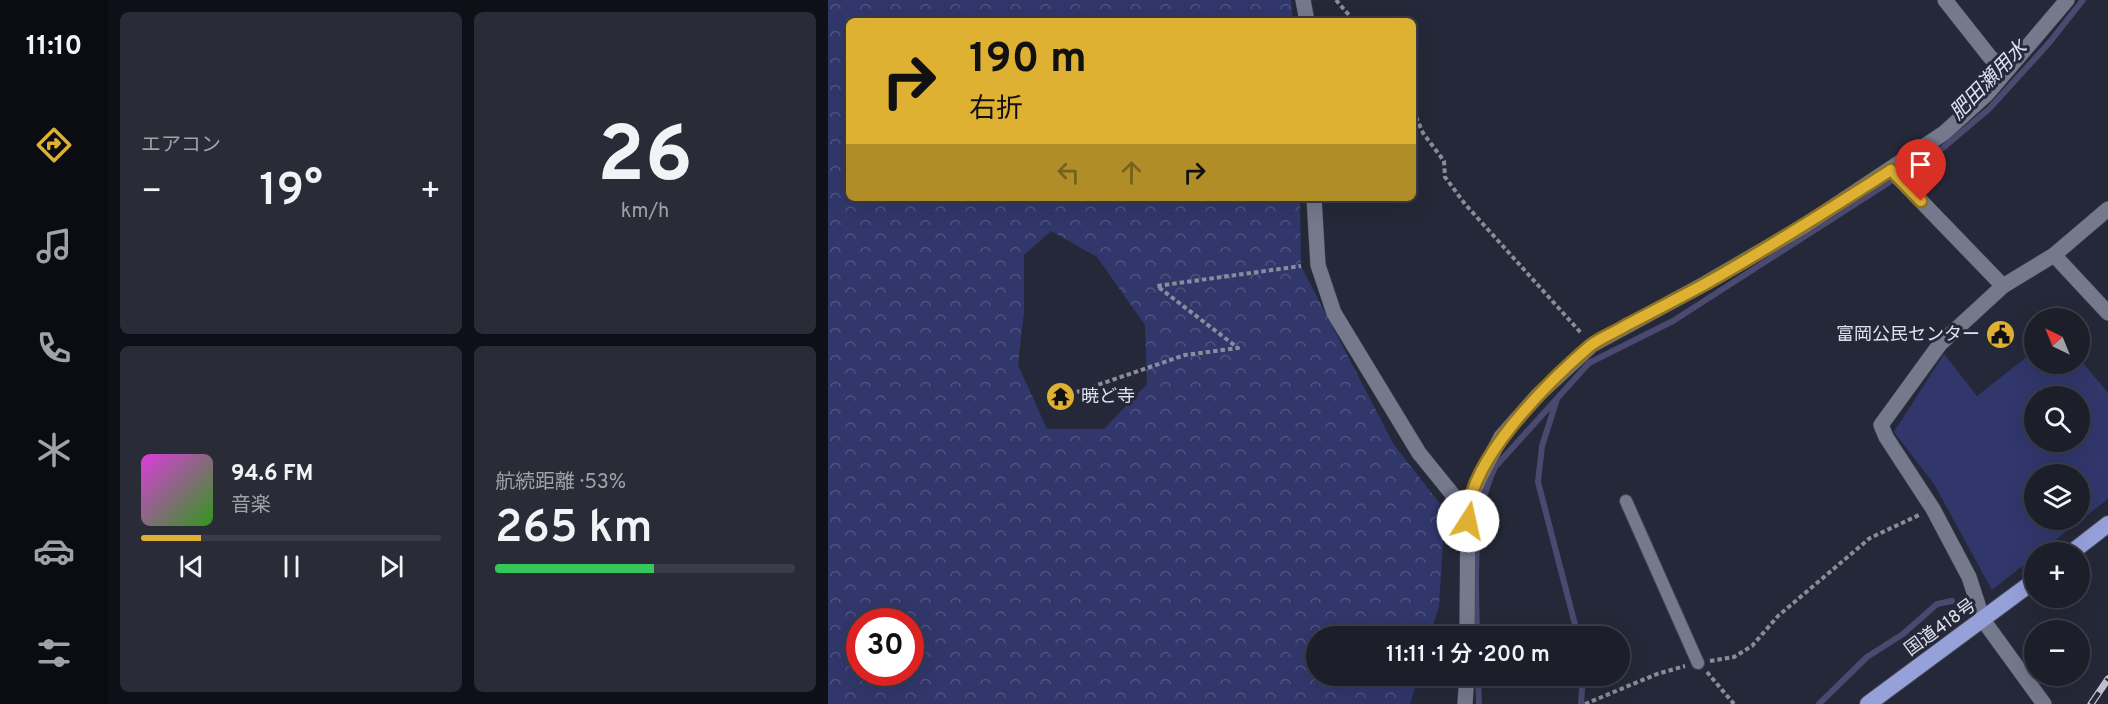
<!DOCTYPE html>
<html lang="ja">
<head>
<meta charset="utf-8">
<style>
  :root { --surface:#1c1e2a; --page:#292b36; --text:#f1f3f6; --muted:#a0a2a8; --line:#3a3c47; --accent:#deb133 }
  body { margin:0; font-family:Overpass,"Noto Sans JP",sans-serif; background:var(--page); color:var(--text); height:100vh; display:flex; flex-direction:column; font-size:22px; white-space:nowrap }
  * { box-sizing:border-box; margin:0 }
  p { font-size:20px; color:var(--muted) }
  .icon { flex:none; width:33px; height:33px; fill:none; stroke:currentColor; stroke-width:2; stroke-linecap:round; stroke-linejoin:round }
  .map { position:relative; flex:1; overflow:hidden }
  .drawer { display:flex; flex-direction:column; gap:12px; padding:12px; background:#0f1017; width:720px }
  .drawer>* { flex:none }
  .top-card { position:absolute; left:18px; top:18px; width:570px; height:183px; border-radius:9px; box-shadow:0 6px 24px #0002,0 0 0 2px var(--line); background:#deb133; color:#111; overflow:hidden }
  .needle { width:39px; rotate:317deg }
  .fabs { position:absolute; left:1196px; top:308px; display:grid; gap:12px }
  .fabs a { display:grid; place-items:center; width:66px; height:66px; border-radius:50%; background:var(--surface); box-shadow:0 6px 24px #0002,0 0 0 2px var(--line); font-size:30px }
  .speed { position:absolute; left:18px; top:608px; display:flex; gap:12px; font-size:30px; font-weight:700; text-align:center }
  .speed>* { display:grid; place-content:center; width:78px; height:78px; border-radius:50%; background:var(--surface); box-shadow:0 6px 24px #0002,0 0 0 2px var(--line); line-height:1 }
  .speed .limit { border:9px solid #d22; background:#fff; color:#111 }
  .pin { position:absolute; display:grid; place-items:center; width:51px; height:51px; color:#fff; margin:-62px -26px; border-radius:50% 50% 50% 0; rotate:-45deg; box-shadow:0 0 6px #0007 }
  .pin .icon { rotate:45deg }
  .me { position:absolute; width:66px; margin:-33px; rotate:10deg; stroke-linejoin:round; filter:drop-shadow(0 0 4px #0008) }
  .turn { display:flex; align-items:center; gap:21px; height:126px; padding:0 24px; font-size:27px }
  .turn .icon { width:78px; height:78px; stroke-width:2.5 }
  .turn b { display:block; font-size:42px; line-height:51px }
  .lanes { display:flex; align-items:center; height:57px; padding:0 24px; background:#0003; justify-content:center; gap:30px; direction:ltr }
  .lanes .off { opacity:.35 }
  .big { font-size:45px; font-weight:600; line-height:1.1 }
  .drawer .card { flex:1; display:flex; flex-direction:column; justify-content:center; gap:9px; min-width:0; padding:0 21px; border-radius:9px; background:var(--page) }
  .drawer .dial { align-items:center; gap:0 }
  .dial b { font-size:78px; line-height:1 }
  .song { display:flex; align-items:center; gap:18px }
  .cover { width:72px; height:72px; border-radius:9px; background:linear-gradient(135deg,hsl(300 70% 55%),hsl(110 70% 35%)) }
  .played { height:6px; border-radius:3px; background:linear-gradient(90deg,var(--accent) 20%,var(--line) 20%) }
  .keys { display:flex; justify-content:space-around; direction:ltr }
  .heat { display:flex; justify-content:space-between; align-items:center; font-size:33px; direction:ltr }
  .charge { height:9px; border-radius:4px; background:linear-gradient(90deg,#34c759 53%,var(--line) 0) }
  .drawer .tiles { flex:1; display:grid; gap:12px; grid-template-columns:repeat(2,1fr) }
  .trip { position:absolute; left:478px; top:626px; width:324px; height:60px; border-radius:30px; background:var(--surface); box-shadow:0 6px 24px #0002,0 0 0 2px var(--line); font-weight:600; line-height:60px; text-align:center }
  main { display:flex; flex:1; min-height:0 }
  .tabs { display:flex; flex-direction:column; width:108px; justify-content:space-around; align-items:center; background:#0b0c11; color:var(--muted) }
  .tabs .icon { width:42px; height:42px }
  .tabs .active { color:var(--accent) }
  .tabs b { font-size:27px; color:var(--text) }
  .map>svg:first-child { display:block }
  .green { fill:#31376b; fill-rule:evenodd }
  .forest { fill:url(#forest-crowns); fill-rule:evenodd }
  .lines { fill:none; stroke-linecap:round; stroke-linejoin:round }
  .stream { stroke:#4b4970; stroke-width:6 }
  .service-casing { stroke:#444755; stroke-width:14 }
  .minor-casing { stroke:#444755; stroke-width:16 }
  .trunk-casing { stroke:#444755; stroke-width:18 }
  .path { stroke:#898c9a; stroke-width:4; stroke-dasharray:4.5 3; stroke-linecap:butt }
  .service { stroke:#74798c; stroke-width:12 }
  .minor { stroke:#74798c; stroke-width:15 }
  .trunk { stroke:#96a1da; stroke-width:16 }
  .rail-casing { stroke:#bfc2ce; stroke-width:7 }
  .rail { stroke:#252838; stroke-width:4.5; stroke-dasharray:14; stroke-linecap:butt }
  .route-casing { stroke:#907321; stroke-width:15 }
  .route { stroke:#deb133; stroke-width:10 }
  .labels { text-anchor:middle; stroke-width:6; stroke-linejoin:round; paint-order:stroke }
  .poi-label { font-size:18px; fill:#dfe2ed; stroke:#252838; text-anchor:end }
  .street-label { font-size:18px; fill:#dfe2ed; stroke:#252838 }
  .water-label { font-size:20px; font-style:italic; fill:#dde1f3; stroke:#252838 }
</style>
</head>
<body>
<main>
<nav class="tabs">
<b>11:10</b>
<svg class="icon active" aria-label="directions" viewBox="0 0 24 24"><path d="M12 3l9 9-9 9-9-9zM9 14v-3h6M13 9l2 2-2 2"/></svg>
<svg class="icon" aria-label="music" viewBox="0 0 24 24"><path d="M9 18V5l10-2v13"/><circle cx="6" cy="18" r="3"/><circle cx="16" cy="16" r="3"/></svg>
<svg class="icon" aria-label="phone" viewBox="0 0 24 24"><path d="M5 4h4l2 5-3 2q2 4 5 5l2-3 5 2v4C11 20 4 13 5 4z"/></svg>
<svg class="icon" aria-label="climate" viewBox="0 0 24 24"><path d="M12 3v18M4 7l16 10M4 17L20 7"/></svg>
<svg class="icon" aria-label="car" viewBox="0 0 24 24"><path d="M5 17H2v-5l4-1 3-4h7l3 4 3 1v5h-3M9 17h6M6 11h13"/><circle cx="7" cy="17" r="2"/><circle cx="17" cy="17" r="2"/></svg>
<svg class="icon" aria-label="filters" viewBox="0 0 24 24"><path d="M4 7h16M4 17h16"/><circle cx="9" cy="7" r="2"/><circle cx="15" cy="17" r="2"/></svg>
</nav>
<section class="drawer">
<div class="tiles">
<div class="card"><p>エアコン</p>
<div class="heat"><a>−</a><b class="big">19°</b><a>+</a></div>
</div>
<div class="card dial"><b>26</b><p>km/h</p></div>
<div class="card">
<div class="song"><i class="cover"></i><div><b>94.6 FM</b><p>音楽</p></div></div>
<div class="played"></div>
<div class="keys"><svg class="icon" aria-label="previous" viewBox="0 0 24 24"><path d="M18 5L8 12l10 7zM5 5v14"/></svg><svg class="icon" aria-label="pause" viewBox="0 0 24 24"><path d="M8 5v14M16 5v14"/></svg><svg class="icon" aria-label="next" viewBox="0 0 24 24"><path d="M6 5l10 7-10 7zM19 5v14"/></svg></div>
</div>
<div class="card"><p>航続距離 · 53%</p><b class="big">265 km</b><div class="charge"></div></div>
</div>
</section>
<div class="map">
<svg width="1280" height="704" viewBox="0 0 1280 704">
  <defs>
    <pattern id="forest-crowns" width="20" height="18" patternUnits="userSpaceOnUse" patternTransform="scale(1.5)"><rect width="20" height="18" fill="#31376b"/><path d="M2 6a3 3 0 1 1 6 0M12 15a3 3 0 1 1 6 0" fill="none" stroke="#4e5480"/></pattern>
  </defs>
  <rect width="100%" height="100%" fill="#252838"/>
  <path class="green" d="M 1206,351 L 1206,363 L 1251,363 L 1251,358 L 1280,393 L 1280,499 L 1212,552 L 1206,552 L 1206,557 L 1164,590 L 1106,484 L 1066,432 L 1116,354 L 1149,396 ZM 1206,396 L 1251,396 L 1251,441 L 1206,441 ZM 1206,474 L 1251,474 L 1251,519 L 1206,519 Z"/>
  <path class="forest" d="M 0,0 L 463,0 L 465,21 L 21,21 L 21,198 L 472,198 L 473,266 L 566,445 L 617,510 L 611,606 L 602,636 L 489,636 L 489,675 L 591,675 L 582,704 L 0,704 ZM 223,231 L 269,257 L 317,325 L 319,384 L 276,429 L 219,429 L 190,365 L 196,312 L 196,255 ZM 32,621 L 82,621 L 82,672 L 32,672 Z"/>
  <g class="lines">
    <path class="stream" d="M 729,399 L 714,446 L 710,482 L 750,636
      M 649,636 C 648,581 643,517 667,467 L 761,363 L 845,321 L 1116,147 L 1161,109 L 1221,43 L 1255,0
      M 650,675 L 651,704
      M 753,704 L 755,675
      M 991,704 L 1039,657 L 1075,634 L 1109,604 L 1124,601"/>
    <defs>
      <path id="service" d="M 798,501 L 870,663"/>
      <path id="minor" d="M 475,0 L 479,21
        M 1117,0 L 1162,57 L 1178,70
        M 1063,170 L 1175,286
        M 486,198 L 490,265 L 506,313 L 591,453 L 625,495 L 640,507
        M 1226,255 L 1280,313
        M 639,636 L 640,507 L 651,479 L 673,437 L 710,395 L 764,345 L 878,283 L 976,226 L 1116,133 L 1159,94 L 1239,0
        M 637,704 L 639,675
        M 1216,704 L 1155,620 L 1141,577 L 1105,509 L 1058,437 L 1053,425 L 1112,344 L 1175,286 L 1226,255 L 1280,209"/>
      <path id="trunk" d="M 1244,552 L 1280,524
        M 1040,704 L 1206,581"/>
    </defs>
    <use href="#service" class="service-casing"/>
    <use href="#minor" class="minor-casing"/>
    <use href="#trunk" class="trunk-casing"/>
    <path class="path" d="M 508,0 L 526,21
      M 585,110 L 595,133 L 616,161 L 617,177 L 637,204 L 754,334
      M 249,392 L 357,355 L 410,348 L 329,286 L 473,266
      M 882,661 L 906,657 L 924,646 L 950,616 L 1042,538 L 1091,515
      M 879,672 L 906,704
      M 757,704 L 829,674 L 857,666"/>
    <use href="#service" class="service"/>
    <use href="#minor" class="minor"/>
    <use href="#trunk" class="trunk"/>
    <defs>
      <path id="rail" d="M 1263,704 L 1280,679"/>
    </defs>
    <use href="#rail" class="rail-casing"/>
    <use href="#rail" class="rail"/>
  </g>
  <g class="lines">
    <defs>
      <path id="route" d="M 640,521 C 637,463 720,382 762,346 C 772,338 786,333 797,326 C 824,312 851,298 877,284 C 941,248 1002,209 1063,170 L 1093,201"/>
    </defs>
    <use href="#route" class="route-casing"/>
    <use href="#route" class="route"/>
  </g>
  <defs>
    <symbol id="civic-disc" viewBox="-11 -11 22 22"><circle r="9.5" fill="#deb133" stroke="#252838"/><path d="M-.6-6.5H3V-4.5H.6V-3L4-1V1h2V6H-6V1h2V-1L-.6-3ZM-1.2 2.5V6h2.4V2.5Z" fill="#111"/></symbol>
    <symbol id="temple-disc" viewBox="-11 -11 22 22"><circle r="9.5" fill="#deb133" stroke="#252838"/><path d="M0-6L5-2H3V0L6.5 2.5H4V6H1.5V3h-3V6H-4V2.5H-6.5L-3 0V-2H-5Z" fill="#111"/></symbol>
  </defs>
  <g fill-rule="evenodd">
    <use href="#civic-disc" x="1156" y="318" width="33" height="33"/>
    <use href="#temple-disc" x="216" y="380" width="33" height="33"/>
  </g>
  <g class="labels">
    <g class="poi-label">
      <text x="1152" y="340">富岡公民センター</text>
      <text x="253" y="402" text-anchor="start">暁ど寺</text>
    </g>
    <g class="street-label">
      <text transform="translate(1112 627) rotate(-36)" y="6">国道418号</text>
    </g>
    <g class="water-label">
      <text transform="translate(1160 80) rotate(-46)" y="7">肥田瀬用水</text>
    </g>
  </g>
</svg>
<div class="fabs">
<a><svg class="needle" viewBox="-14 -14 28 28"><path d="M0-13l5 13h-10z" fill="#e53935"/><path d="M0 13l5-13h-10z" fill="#a0a2a8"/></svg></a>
<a><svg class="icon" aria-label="search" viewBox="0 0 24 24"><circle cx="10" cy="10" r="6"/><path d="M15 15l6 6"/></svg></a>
<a><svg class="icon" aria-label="layers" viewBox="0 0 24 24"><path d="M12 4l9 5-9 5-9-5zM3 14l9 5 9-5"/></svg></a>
<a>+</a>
<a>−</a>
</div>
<div class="speed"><div class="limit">30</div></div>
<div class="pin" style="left:1093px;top:201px;background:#d93025"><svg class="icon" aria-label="arrive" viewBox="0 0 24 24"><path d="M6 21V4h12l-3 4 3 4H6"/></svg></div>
<svg class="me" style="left:640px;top:521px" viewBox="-20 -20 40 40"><circle r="19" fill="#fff"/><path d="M0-13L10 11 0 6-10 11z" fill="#deb133"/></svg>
<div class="trip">11:11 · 1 分 · 200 m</div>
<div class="top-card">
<div class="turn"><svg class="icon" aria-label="right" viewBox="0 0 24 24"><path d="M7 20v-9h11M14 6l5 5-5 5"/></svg><div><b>190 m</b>右折</div></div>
<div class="lanes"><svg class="icon off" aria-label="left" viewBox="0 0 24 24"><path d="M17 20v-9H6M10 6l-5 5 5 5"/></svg><svg class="icon off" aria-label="ahead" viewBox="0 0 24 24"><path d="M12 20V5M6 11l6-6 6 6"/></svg><svg class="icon" aria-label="right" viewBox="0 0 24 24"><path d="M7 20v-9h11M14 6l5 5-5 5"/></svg></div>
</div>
</div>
</main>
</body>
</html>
